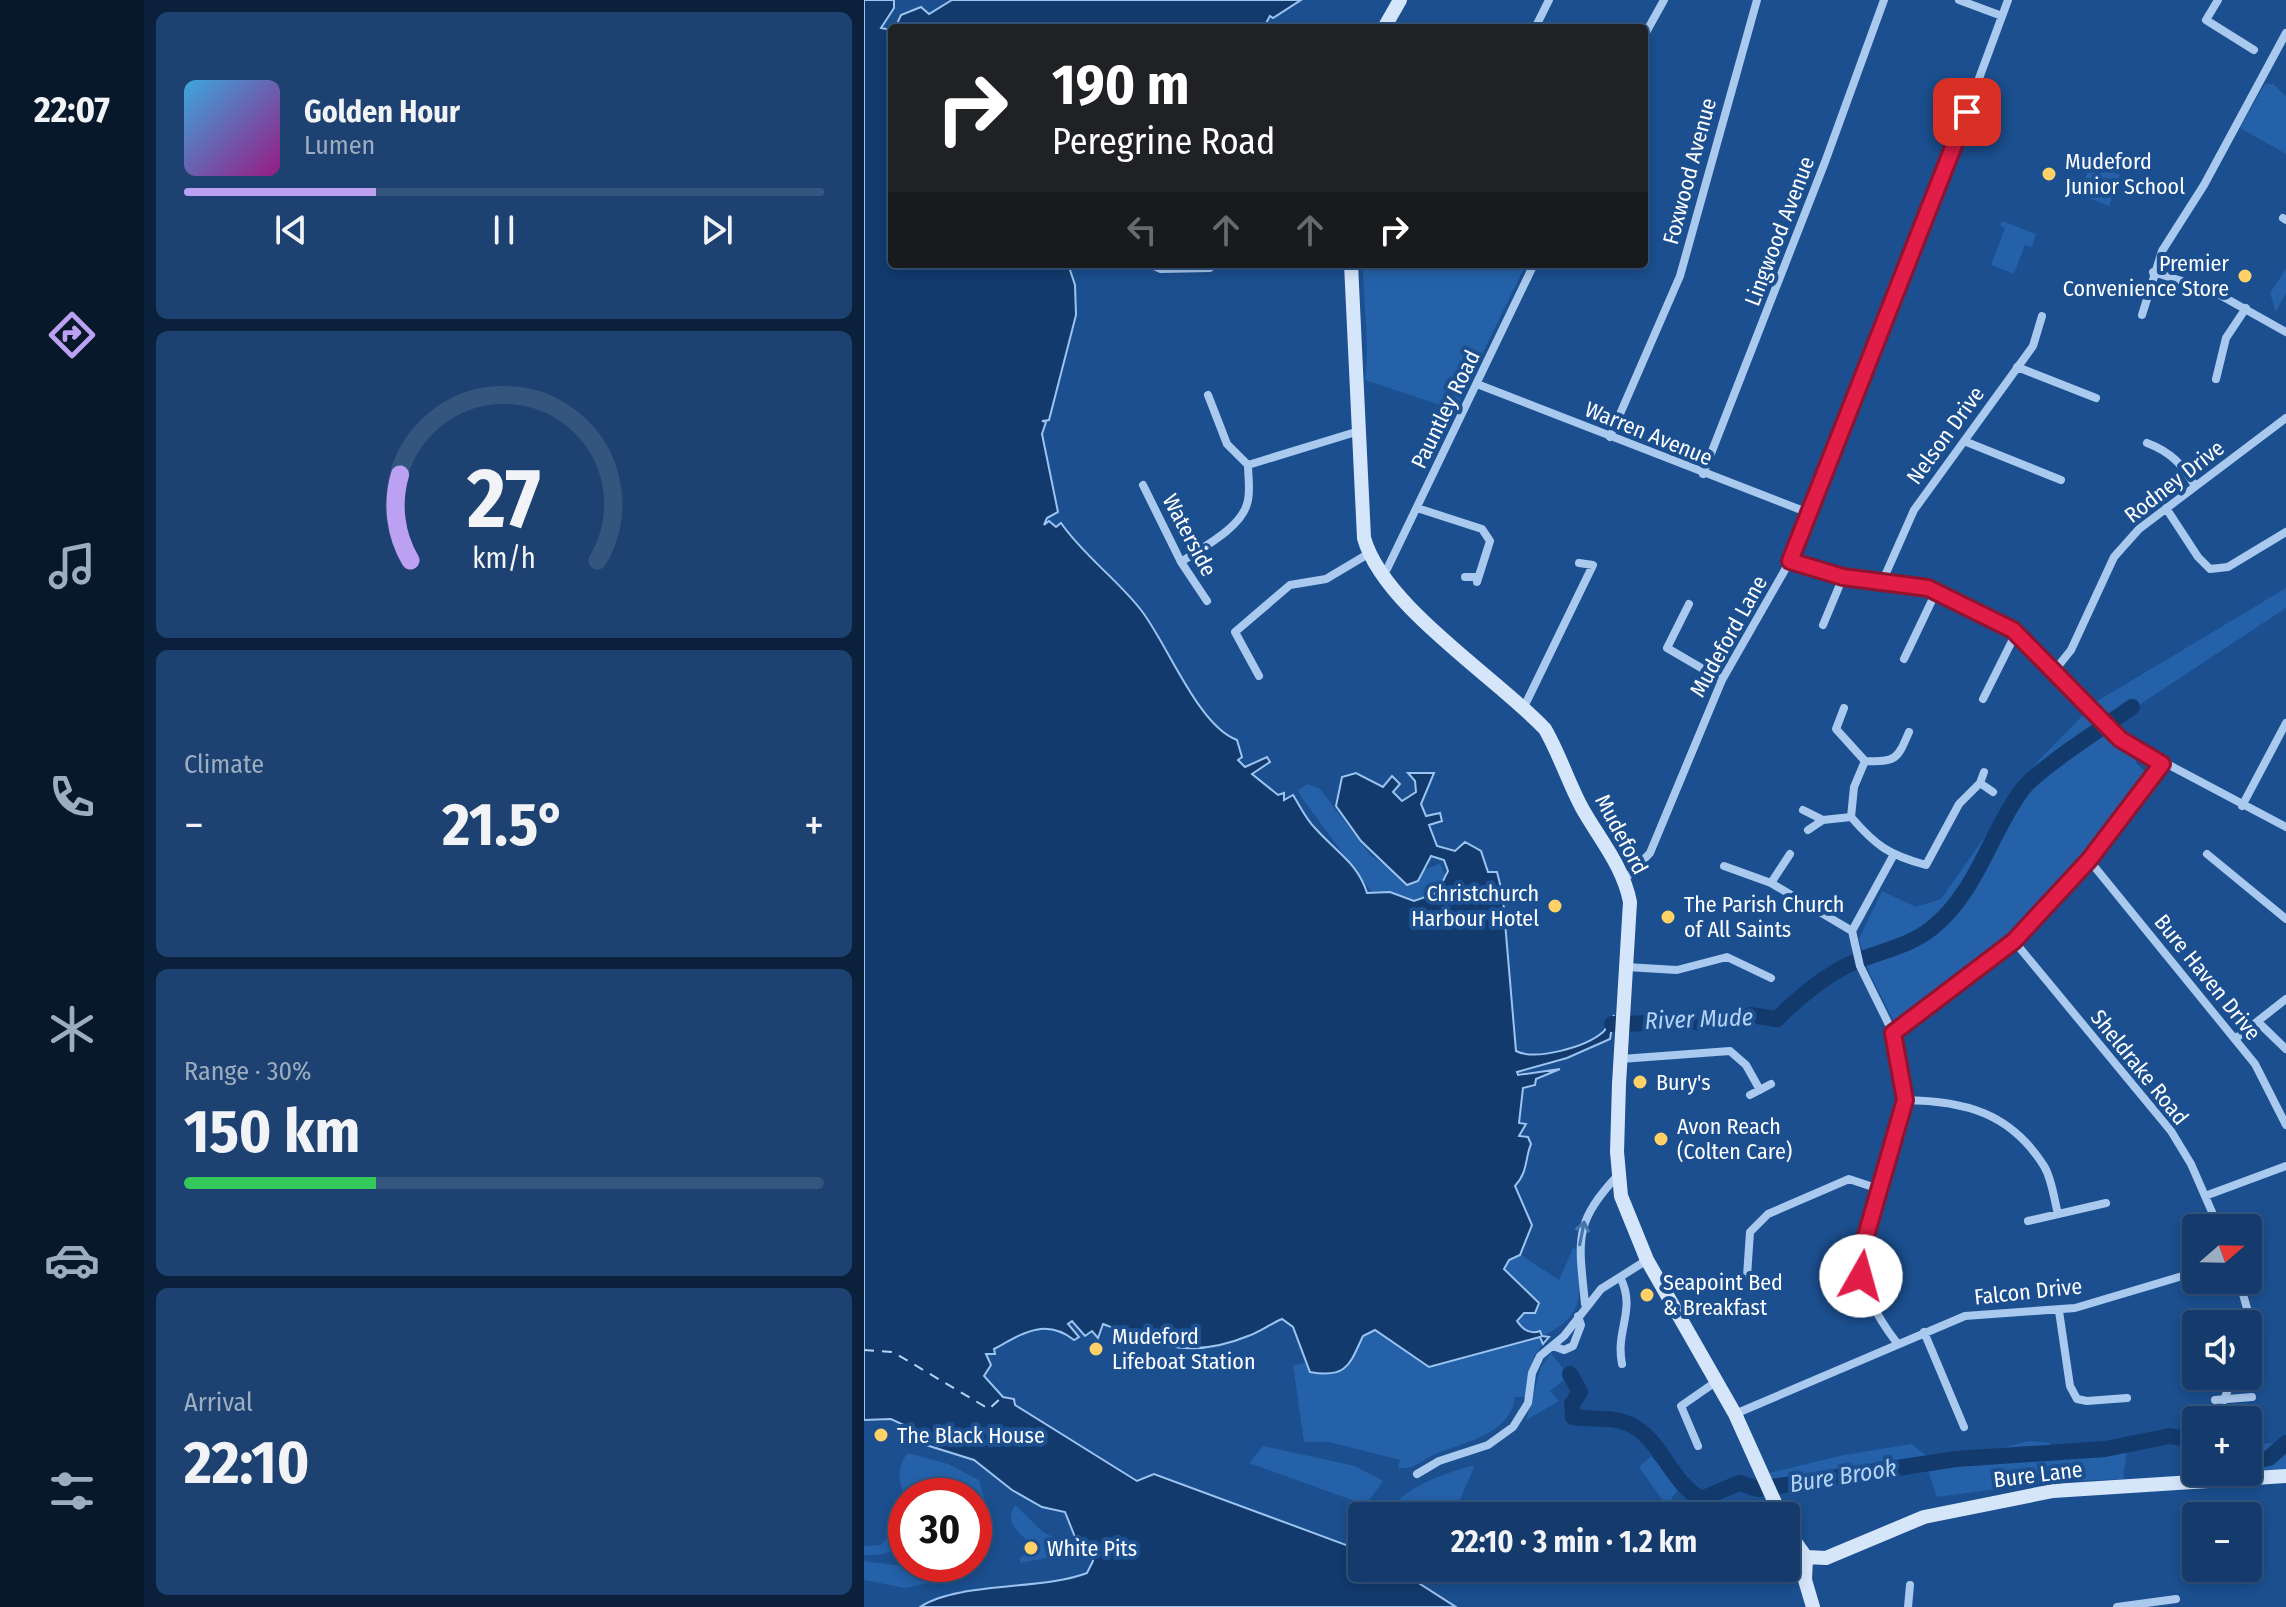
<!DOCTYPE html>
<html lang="en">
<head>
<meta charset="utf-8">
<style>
  :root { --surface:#143b6b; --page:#1d4271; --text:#f1f3f6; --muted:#9dadc1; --line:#33557e; --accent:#bca0f2 }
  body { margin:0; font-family:"Fira Sans Condensed",sans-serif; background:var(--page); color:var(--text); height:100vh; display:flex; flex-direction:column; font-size:30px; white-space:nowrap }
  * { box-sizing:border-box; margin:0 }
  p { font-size:26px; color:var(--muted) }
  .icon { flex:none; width:44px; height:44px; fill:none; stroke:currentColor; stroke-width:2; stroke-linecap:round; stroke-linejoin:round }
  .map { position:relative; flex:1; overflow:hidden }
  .sheet { display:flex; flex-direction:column; gap:12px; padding:12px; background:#0b203b; width:720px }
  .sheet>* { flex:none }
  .banner { position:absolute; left:24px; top:24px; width:760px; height:244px; border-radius:8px; box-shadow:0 4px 12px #0003,0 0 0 2px var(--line); background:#202124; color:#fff; overflow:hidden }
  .needle { width:52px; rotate:70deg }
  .fabs { position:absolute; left:1318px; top:1214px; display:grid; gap:16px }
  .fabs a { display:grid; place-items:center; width:80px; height:80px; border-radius:8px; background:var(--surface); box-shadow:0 4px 12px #0003,0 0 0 2px var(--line); font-size:40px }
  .speed { position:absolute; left:24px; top:1478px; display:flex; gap:16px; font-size:40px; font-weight:700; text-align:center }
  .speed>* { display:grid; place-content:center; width:104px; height:104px; border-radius:50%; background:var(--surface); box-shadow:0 4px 12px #0003,0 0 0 2px var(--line); line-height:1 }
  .speed .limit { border:12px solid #d22; background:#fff; color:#111 }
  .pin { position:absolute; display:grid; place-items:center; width:68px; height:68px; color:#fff; margin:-34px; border-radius:16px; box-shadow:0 4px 12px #0006 }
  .me { position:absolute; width:88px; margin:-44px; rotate:7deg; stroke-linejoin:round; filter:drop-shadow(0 0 6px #0008) }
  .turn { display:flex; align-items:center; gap:28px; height:168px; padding:0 32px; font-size:36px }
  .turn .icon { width:104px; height:104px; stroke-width:2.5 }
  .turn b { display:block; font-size:56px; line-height:68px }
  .lanes { display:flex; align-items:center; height:76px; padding:0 32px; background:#0003; justify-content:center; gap:40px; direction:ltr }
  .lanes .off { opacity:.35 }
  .big { font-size:60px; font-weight:700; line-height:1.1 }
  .sheet .card { flex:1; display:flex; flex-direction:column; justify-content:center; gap:12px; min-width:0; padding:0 28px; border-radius:12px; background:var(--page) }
  .sheet .dial { align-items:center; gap:0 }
  .dial svg { height:208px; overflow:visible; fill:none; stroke:var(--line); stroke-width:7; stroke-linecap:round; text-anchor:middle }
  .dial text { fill:var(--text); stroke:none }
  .song { display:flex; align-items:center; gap:24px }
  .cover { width:96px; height:96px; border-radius:12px; background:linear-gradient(135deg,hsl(200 70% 55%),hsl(310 70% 35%)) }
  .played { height:8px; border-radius:4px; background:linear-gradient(90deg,var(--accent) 30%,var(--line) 30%) }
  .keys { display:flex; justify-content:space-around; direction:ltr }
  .heat { display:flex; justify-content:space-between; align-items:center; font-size:44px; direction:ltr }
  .charge { height:12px; border-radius:6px; background:linear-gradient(90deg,#34c759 30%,var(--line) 0) }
  .trip { position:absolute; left:484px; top:1502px; width:452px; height:80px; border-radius:8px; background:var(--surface); box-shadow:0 4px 12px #0003,0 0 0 2px var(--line); font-weight:700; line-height:80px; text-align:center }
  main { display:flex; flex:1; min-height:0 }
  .dock { display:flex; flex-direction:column; width:144px; justify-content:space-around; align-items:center; background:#08182b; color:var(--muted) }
  .dock .icon { width:56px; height:56px }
  .dock .current { color:var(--accent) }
  .dock b { font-size:36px; color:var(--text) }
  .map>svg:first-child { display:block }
  .green { fill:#2461a8 }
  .water { fill:#123a6d; stroke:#9cc4f0; stroke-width:2 }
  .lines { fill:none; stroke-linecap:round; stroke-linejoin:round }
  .river { stroke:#123a6d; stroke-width:16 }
  .ferry { stroke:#b5d3f5; stroke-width:2; stroke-dasharray:10 8; stroke-linecap:butt }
  .street { stroke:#a9c9ee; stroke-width:8 }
  .secondary { stroke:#d6e6fa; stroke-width:14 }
  .oneway { stroke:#4674ac }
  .route-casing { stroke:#92132f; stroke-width:20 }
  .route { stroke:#e11d48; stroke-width:14 }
  .poi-dot { fill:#ffd166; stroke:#1b4f8f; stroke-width:3 }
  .labels { text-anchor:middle; stroke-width:8; stroke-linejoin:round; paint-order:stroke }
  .poi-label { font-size:22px; fill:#fff; stroke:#1b4f8f; text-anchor:start }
  .street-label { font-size:22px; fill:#fff; stroke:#1b4f8f }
  .water-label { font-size:24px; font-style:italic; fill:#b5d3f5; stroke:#1b4f8f }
</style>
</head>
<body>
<main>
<nav class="dock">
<b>22:07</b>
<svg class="icon current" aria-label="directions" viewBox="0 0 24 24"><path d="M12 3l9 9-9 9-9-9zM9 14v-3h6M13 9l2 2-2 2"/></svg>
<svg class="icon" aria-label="music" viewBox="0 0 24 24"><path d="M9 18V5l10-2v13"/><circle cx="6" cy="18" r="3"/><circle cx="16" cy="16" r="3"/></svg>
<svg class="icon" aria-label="phone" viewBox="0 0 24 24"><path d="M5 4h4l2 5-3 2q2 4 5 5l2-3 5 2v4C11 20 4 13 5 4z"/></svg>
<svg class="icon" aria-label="climate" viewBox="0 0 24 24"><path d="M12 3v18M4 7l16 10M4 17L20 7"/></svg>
<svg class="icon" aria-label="car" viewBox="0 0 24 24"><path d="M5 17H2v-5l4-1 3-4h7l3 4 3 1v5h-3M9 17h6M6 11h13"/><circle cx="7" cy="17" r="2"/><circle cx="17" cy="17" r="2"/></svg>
<svg class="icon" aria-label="filters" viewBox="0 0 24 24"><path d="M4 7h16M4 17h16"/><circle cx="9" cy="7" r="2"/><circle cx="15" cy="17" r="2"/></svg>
</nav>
<section class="sheet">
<div class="card">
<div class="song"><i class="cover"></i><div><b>Golden Hour</b><p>Lumen</p></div></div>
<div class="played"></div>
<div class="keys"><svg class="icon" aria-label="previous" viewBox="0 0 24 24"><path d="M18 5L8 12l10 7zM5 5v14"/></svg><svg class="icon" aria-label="pause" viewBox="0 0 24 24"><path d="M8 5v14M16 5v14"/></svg><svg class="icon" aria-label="next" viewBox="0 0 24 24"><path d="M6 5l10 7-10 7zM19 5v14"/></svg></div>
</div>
<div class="card dial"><svg viewBox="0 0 100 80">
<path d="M14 69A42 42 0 1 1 86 69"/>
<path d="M14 69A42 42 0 0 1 10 36" stroke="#bca0f2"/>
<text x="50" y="56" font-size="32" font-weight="700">27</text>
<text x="50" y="72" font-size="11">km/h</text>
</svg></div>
<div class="card"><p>Climate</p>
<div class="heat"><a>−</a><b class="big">21.5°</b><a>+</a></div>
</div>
<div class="card"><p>Range · 30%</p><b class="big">150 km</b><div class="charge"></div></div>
<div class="card"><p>Arrival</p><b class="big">22:10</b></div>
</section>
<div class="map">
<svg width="1422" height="1607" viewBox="0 0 1422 1607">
  <rect width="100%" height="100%" fill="#1b4f8f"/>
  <path class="green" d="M 1401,84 L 1409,84 L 1422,96 L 1422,154 L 1376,128 Z
    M 1227,164 L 1256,175 L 1245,206 L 1215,194 Z
    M 1138,221 L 1172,234 L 1168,247 L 1161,245 L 1150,274 L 1127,265 L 1141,228 L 1136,226 Z
    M 499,264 L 662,264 L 591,410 L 501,380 C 506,341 499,303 499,264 Z
    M 1422,269 L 1422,293 L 1412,312 L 1406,293 Z
    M 1422,588 L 1422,608 L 1260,715 L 1257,722 L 1230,703 Z
    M 1224,710 L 1254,743 L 1271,754 L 1272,763 L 1285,775 L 1223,856 L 1147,938 L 1032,1026 L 1005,972 L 995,939 L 1018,891 L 1052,907 L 1077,899 L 1174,761 Z
    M 444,784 L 456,789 L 507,856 L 541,877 L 576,864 L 586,887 L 565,905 L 511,897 L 438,798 L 434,790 Z
    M 659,1088 L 655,1123 L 662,1124 L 655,1136 L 664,1137 L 666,1149 L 663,1150 L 660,1176 L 651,1186 L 668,1225 L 657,1255 L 695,1280 L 709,1248 L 712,1249 C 718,1293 722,1317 678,1336 L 679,1344 L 670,1356 L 662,1397 L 651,1397 C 647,1434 601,1442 574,1453 C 558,1459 552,1470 534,1468 L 536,1460 L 465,1442 L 440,1442 L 429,1365 L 441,1363 L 429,1327 L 418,1320 C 398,1326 381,1339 360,1344 C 315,1355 279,1340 239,1324 Z
    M 687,1353 L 705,1376 L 686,1391 L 695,1401 L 662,1420 L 677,1367 Z
    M 1165,1441 L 1186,1443 L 1187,1447 L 1259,1444 L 1263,1449 L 1259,1479 L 1187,1482 L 1073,1497 L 1061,1462 L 912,1484 L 905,1473 L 980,1455 L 1047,1444 L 1067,1459 L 1125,1451 Z
    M 1422,1442 L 1422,1469 L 1384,1472 L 1384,1445 Z
    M 399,1446 L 491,1466 L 519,1481 L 502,1505 L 385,1463 Z
    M 44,1453 L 84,1464 L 115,1480 L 122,1504 L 110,1532 L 110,1496 L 42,1496 C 33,1484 33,1464 44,1453 Z
    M 787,1456 L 815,1488 L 806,1501 L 799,1501 L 775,1467 Z
    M 611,1465 L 589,1516 L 519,1516 C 541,1487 577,1474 611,1465 Z
    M 151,1505 L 179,1532 L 191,1538 L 195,1549 L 192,1556 L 156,1563 L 156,1558 L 165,1552 L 168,1545 C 155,1532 139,1524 151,1505 Z
    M 34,1524 L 38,1537 C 31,1554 17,1556 0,1555 L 0,1546 L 17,1545 Z
    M 0,1561 L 67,1570 L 70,1582 L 41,1588 L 0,1580 Z"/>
  <path class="water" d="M 0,0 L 30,0 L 30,8 L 17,28 L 28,30 L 28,264 L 204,264 L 211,285 L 212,315 L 185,420 L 178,421 L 182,422 L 178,434 L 194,512 L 183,518 L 180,525 L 185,521 L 192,527 L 197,523 C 220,556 253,579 277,610 C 303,643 334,726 373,740 L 378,757 L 374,760 L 381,767 L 403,757 L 406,762 L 388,774 L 414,795 L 420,793 L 420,800 L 429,795 C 436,806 442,819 451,828 C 471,851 494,863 503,893 L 526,892 L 550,901 L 573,893 L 584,871 L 580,860 L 567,856 L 554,881 L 543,885 L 497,841 L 472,806 L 478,777 L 492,773 L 519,787 L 528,776 L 536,784 L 529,792 L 538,801 L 552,792 L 551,781 L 544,773 L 570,773 L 557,804 L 562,816 L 576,813 L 578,821 L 565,825 L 573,846 L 591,851 L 601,842 L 617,851 L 624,872 L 633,872 L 639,896 L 632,899 L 639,899 L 652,1051 C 672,1061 722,1047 739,1032 C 743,1028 747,1020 750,1015 L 746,1039 L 703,1058 L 653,1072 L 654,1075 L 696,1069 L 672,1079 L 671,1085 L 659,1088 L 655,1123 L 662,1124 L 655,1136 L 664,1137 L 667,1144 C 661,1158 664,1172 651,1186 L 668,1225 L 656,1255 L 645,1260 L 640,1269 L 675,1303 L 671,1313 L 660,1313 L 653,1321 C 659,1330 666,1335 676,1331 L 678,1336 L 685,1337 L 679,1344 L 676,1337 L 565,1367 L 511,1330 L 499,1336 C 486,1363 484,1379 446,1372 L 429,1327 L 418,1319 C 406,1324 396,1332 384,1336 C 326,1360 293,1345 239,1324 L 234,1338 L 228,1331 L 221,1336 L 208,1321 L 204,1324 L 215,1337 L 210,1340 C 181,1317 158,1334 130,1349 L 131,1354 L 122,1354 L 127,1365 L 120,1376 L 139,1397 L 150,1399 L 151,1405 L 273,1481 L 290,1474 L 493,1549 L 498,1556 L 498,1568 L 506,1568 L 513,1577 L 531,1568 L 592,1607 L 56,1607 C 92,1582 180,1590 223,1573 L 229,1561 L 228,1551 L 211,1537 L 201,1512 L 178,1507 L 148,1490 L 110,1460 L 59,1444 L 42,1426 L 27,1419 L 0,1420 Z
    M 88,0 L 437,0 L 409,18 L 406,16 L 401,25 L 390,28 L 31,28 L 37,15 L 57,7 L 65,14 Z"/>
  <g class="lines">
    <path class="river" d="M 748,1024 L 868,1021 L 886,1015 L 913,1019 C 933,999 959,977 986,964 C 1014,951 1043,948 1068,928 C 1112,893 1125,836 1157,791 C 1173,769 1243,725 1268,707
      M 706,1374 L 716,1392 L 708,1404 L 709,1417 C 728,1420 747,1416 765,1424 C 797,1438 806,1482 837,1499 L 875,1483 L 894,1489 L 1092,1459 L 1241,1449 L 1306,1436 L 1332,1441
      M 1384,1462 L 1405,1458 L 1422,1443"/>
    <path class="ferry" d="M 0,1350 L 29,1352 L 125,1409 L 138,1397"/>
    <path class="street" d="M 1095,0 L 1138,16
      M 1354,0 L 1342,20 L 1390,50
      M 671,28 L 685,0
      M 780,36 L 800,0
      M 1419,218 L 1422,220
      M 286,264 L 297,269 L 346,268 L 350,264
      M 1289,272 L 1347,290 L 1422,332
      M 1278,315 L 1298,251 L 1340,185 L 1422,33
      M 1153,367 L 1232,398
      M 1352,379 L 1362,338 L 1382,308
      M 613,384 L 945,513
      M 344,395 L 363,444 L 384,465
      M 746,437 L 816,276 L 893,0
      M 1100,441 L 1197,480
      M 1283,443 C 1307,452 1319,465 1331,486
      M 839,474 L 961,162 L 1020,0
      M 279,485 L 317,562 L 343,601
      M 553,508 L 618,529 L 626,541 L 613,582
      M 1302,508 L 1334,557 L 1346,569 L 1364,567 L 1422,532
      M 926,561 L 979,577 L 1064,588 L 1149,630 L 1256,739 L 1422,827
      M 317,562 C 337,548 376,529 383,504 C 387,492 384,477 384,465 L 495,431
      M 523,569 L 670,264
      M 601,577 L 614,577
      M 1019,580 L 1050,510 L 1169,346 L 1178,316
      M 825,604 L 803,648 L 858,680
      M 959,625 L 979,577
      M 1040,659 L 1072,592
      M 1191,670 L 1207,650 L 1250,557 L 1275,529 L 1422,418
      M 395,676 L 371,632 L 426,585 L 462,579 L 504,554
      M 1119,699 L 1152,633
      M 660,707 L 729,565 L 715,563
      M 980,708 L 972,729 L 1001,761 L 990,787 L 987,817 C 1012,846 1025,855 1062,865 L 1095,804 L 1116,783 L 1120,772
      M 1001,761 C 1032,762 1033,760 1045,732
      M 1116,783 L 1129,792
      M 1378,806 L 1422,723
      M 939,810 L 959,820 L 987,817
      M 944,830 L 959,820
      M 1343,854 L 1422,919
      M 1029,856 L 988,931 L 996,966 L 1029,1033 L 1041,1100 L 997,1253 C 997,1288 1012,1316 1033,1343
      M 1225,860 L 1391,1064 L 1422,1125
      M 860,866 L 907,883 L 988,931
      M 761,879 L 786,853 L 858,680 L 926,561 L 1053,246 L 1144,0
      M 907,883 L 926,854
      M 1150,941 L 1307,1131 L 1327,1164 L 1355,1228
      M 762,967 L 813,970 L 863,957 L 907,978
      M 1394,1022 L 1422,1049
      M 1029,1033 L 1150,941 L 1225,860 L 1298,764
      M 1371,1039 L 1422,999
      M 757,1059 L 866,1051 L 882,1065 L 896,1090
      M 886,1095 L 907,1084
      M 1041,1100 C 1100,1101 1146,1112 1180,1166 C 1188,1179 1190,1199 1194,1214
      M 1341,1196 L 1422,1166
      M 1164,1221 L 1242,1203
      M 883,1276 L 886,1232 L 904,1214 L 985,1179 L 1015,1189
      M 756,1277 C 773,1310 751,1329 758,1364
      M 1375,1280 L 1386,1319 L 1384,1332
      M 721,1304 C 715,1240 708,1224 755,1174
      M 1195,1311 L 1206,1386 L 1213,1399 L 1223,1401 L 1263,1398
      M 1060,1332 L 1100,1427
      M 689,1346 L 700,1350 L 709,1346 L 717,1325 L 714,1316
      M 1351,1400 L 1388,1397
      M 1360,1400 L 1369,1376
      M 871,1414 L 1101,1316 L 1211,1308 L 1332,1272
      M 834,1446 L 817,1406 L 853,1381
      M 553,1474 L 575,1461 L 624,1445 L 649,1427 L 664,1403 L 668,1373 L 676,1356 L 700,1336 L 737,1289 L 783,1260
      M 1044,1607 L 1046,1585
      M 1253,1607 L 1312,1599"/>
    <path class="secondary" d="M 520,28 L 536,0
      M 487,264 L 500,538 C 519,606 632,677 681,729 C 696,755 704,782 718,808 C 736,840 759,866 766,902 L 755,1084 L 753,1152 L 757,1196 L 783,1260 L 871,1414 L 917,1516
      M 922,1529 L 942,1557
      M 942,1557 L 962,1558 L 1060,1517 L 1189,1491 L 1422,1476
      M 942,1557 L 941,1580 L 949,1607"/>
  </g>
  <defs><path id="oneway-shaft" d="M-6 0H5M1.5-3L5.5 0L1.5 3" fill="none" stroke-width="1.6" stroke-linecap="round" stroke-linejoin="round" transform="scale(2)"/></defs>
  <use class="oneway" href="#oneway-shaft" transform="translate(718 1233) rotate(-79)"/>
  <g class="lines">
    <defs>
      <path id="route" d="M 997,1276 L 997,1253 L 1041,1100 L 1029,1033 L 1150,941 L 1225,860 L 1298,764 L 1256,739 L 1149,630 L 1064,588 L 979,577 L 926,561 L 1103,112"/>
    </defs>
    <use href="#route" class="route-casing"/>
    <use href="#route" class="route"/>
  </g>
  <g class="poi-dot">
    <circle cx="1185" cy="174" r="8"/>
    <circle cx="1381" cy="276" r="8"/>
    <circle cx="691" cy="906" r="8"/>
    <circle cx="804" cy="917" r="8"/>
    <circle cx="776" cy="1082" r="8"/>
    <circle cx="797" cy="1139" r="8"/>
    <circle cx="783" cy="1295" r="8"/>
    <circle cx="232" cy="1349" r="8"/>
    <circle cx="17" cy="1435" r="8"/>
    <circle cx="167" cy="1548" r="8"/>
  </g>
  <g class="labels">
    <g class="poi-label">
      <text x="1201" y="169">Mudeford<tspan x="1201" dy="25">Junior School</tspan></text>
      <text x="1365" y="271" text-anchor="end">Premier<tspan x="1365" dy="25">Convenience Store</tspan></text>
      <text x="675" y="901" text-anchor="end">Christchurch<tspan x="675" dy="25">Harbour Hotel</tspan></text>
      <text x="820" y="912">The Parish Church<tspan x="820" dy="25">of All Saints</tspan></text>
      <text x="792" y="1090">Bury's</text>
      <text x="813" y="1134">Avon Reach<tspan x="813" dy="25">(Colten Care)</tspan></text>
      <text x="799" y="1290">Seapoint Bed<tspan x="799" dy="25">&amp; Breakfast</tspan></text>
      <text x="248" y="1344">Mudeford<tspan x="248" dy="25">Lifeboat Station</tspan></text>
      <text x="33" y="1443">The Black House</text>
      <text x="183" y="1556">White Pits</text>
    </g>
    <g class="street-label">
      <text transform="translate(825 171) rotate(-75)" y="8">Foxwood Avenue</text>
      <text transform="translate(915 231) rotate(-69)" y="8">Lingwood Avenue</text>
      <text transform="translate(581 409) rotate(-64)" y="8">Pauntley Road</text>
      <text transform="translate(785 433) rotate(22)" y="8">Warren Avenue</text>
      <text transform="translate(1081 435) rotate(-54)" y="8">Nelson Drive</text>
      <text transform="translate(1310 481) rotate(-38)" y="8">Rodney Drive</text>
      <text transform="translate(326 535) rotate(62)" y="8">Waterside</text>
      <text transform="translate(864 636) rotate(-61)" y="8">Mudeford Lane</text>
      <text transform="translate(758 834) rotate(62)" y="8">Mudeford</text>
      <text transform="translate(1344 977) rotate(51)" y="8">Bure Haven Drive</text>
      <text transform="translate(1276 1067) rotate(51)" y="8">Sheldrake Road</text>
      <text transform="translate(1164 1291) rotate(-6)" y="8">Falcon Drive</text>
      <text transform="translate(1174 1474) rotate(-7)" y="8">Bure Lane</text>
    </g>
    <g class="water-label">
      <text transform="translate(835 1019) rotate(-2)" y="8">River Mude</text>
      <text transform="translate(979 1476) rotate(-9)" y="8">Bure Brook</text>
    </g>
  </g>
</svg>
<div class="fabs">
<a><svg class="needle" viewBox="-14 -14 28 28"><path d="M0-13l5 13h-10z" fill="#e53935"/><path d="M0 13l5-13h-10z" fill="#9dadc1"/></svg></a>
<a><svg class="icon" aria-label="sound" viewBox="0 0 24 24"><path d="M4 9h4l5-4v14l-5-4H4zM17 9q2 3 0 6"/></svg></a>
<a>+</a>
<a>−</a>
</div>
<div class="speed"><div class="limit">30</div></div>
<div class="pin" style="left:1103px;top:112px;background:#d93025"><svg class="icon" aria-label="arrive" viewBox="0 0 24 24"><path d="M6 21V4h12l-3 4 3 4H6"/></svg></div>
<svg class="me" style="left:997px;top:1276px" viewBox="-20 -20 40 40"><circle r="19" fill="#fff"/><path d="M0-13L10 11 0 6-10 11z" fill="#e11d48"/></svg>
<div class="trip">22:10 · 3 min · 1.2 km</div>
<div class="banner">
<div class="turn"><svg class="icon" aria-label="right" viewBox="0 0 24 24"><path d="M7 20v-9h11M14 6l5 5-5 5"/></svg><div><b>190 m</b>Peregrine Road</div></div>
<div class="lanes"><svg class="icon off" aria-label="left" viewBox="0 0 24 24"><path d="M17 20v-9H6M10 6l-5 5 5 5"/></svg><svg class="icon off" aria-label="ahead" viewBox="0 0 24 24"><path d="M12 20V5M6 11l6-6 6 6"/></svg><svg class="icon off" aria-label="ahead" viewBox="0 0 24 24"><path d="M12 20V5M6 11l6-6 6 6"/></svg><svg class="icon" aria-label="right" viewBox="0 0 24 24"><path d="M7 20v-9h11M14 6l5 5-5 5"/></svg></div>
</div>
</div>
</main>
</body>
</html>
